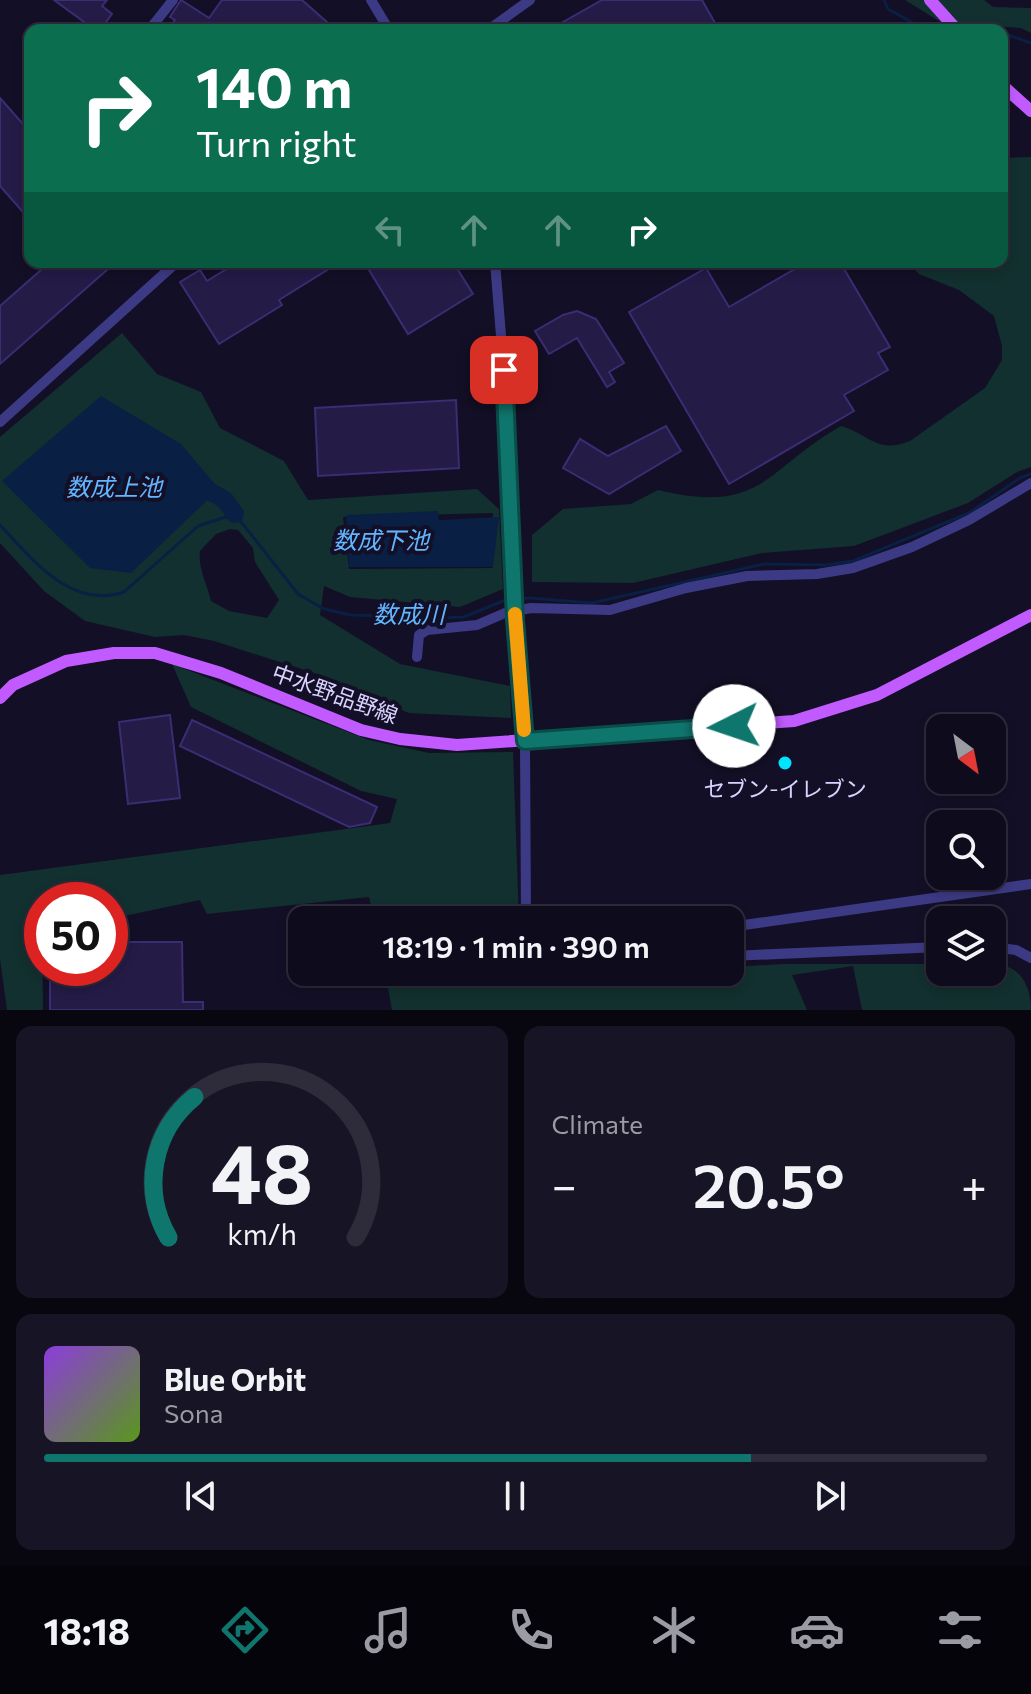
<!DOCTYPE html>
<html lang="en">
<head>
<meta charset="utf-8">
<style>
  :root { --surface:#0e0b1c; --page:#171425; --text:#f1f3f6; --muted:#9b9ba3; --line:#2e2b3b; --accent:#0f766e }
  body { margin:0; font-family:Commissioner,"Noto Sans JP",sans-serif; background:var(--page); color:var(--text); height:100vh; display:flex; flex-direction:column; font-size:30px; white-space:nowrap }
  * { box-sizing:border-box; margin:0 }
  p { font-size:26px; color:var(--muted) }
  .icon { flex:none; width:44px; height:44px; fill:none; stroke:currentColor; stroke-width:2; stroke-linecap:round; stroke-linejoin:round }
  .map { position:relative; height:1010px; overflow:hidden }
  .drawer { display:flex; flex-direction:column; gap:16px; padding:16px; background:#08060f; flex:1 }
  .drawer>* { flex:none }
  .banner { position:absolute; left:24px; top:24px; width:984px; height:244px; border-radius:16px; box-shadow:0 4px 12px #0003,0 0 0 2px var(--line); background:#0b6e4f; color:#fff; overflow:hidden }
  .needle { width:52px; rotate:148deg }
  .fabs { position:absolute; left:926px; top:714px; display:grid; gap:16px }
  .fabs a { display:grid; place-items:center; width:80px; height:80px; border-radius:16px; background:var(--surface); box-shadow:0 4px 12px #0003,0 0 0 2px var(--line); font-size:40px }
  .speed { position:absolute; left:24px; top:882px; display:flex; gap:16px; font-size:40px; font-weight:700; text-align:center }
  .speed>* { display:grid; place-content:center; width:104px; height:104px; border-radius:50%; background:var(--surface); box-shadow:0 4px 12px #0003,0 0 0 2px var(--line); line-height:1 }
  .speed .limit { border:12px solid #d22; background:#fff; color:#111 }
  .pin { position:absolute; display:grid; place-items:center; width:68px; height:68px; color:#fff; margin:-34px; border-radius:16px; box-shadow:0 4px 12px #0006 }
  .me { position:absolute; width:88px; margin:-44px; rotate:266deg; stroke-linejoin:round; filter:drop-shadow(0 0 6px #0008) }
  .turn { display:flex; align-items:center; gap:28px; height:168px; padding:0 40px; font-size:36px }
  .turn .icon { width:104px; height:104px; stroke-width:2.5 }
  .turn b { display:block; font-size:56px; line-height:68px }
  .lanes { display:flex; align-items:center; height:76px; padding:0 40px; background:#0003; justify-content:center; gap:40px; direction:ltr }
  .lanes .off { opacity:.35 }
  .big { font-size:60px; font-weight:600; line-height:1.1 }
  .drawer .tile { flex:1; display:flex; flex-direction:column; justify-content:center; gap:12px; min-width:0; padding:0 28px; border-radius:16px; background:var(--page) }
  .drawer .dial { align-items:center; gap:0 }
  .dial svg { height:208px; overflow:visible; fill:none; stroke:var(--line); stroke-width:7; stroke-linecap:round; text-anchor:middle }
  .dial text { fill:var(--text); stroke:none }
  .song { display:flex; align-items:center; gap:24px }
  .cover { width:96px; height:96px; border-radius:12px; background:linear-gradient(135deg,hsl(270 70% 55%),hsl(90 70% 35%)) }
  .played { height:8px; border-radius:4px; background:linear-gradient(90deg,var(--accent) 75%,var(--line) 75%) }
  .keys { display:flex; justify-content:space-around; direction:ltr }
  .heat { display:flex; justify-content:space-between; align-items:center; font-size:44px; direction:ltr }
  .drawer .tiles { flex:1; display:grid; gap:16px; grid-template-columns:1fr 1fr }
  .tile:last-child { grid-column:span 2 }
  .trip { position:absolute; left:288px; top:906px; width:456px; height:80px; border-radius:16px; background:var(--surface); box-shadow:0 4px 12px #0003,0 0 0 2px var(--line); font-weight:600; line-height:80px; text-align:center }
  .menu { display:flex; height:128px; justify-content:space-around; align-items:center; background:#06040b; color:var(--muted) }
  .menu .icon { width:56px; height:56px }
  .menu .current { color:var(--accent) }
  .menu b { font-size:36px; color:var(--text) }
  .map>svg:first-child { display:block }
  .green { fill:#12302f; fill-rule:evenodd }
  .water { fill:#0a1f44 }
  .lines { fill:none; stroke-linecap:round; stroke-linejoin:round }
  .stream { stroke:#0a1f44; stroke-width:3 }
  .river { stroke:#0a1f44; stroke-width:18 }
  .building { fill:#241b47; stroke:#3b2d73; stroke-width:2 }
  .minor { stroke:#3d3a85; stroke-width:10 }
  .major { stroke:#c25bff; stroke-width:12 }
  .minor-bridge { stroke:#3d3a85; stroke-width:10 }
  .route-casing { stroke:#0a4d48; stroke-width:20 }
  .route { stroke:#0f766e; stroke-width:14 }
  .slow { stroke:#f59e0b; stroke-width:14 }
  .poi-dot { fill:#00e5ff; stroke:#130f26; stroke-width:3 }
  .labels { text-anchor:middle; stroke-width:8; stroke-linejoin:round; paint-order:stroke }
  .street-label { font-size:22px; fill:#d9d4ff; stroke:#130f26 }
  .poi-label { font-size:22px; fill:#d9d4ff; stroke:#130f26 }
  .water-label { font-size:24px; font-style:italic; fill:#62b6ff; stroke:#130f26 }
</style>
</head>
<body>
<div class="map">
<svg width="1031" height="1010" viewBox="0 0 1031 1010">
  <rect width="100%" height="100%" fill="#130f26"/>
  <path class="green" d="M 905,0 L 984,0 L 993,7 L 1031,8 L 1031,33 L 1021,28 L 942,23 Z
    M 1031,157 L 1031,467 L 1017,472 L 968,503 L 854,546 L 762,553 L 633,583 L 532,582 L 532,535 L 563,509 L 631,504 L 658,490 C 763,515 764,470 841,426 C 871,435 876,454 910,441 L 985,388 L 1002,360 L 1002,346 L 994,316 L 959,290 L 919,274 L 908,262 L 1002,262 L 1002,158 Z
    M 122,333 L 157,374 L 201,392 L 220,428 L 284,461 L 308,500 L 477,489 L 499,509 L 503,589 L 460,607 L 350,597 L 324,586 L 320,615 L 400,664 L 510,686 L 511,718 L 409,713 L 327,677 L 214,641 L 184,635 L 155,637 L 85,621 L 44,591 L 0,543 L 0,437 ZM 493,513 L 493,568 L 349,569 L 343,517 ZM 230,529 L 238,530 L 253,548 L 255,562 L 279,600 L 267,618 L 229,611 L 211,601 C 207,583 198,569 200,551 L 216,534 Z
    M 172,664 L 369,740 L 429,753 L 513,752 L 519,920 L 374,920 L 369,897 L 207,914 L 200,900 L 124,916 L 120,925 L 110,926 L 110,900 L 42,900 L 43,1010 L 7,1010 L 0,959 L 0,875 L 390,823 L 397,799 L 361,791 L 191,707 Z
    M 784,964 L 940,964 L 940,972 L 992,972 L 992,964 C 1020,964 1031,985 1031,1010 L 862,1010 L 853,966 L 792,975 L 807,1010 L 392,1010 L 385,972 L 556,972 L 573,979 L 651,972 L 730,972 L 730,967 Z"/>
  <path class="water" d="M 101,396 L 181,444 L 219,489 L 131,573 L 90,568 L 2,481 Z
    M 438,511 L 439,520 L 499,517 L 493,567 L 349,567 L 346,515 Z"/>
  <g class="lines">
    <path class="stream" d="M 884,0 L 888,9 L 926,30
      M 1002,37 L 1008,35 L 1031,43
      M 0,525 C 32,559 71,610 124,592 L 198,526 L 235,514 L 298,594 L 324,609 L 351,615 L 444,618 L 464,617 L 503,601 L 529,598 L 592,603 L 764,564 L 826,565 L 853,561 L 969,513 L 1020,478 L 1031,474"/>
    <path class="river" d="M 197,484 L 225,500 L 235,514"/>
  </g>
  <path class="building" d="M 54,0 L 107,0 L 102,6 L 112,14 L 100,30 L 95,30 Z
    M 181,0 L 209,18 L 222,0 L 302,0 L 336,30 L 167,30 L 175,20 L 170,17 Z
    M 602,0 L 702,0 L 719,30 L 549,30 Z
    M 0,98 L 30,132 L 30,220 L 0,186 Z
    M 50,262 L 116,262 L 0,364 L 0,306 Z
    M 238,262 L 340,262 L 279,300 L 282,305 L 219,344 L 180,282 L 200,270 L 207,281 Z
    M 382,262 L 453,262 L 473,294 L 408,334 L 369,270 Z
    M 807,262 L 840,262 L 890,347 L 878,353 L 888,370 L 844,395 L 854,411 L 729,484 L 629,312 L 706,268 L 729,307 Z
    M 577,311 L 596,319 L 624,363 L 609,372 L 615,382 L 607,387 L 577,338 L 549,354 L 535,331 L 563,315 Z
    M 456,400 L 459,468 L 318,476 L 315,408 Z
    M 666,426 L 681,451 L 609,494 L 563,468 L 580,439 L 608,456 Z
    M 170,715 L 180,798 L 128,804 L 119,722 Z
    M 192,720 L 377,807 L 370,823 L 349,827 L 180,746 Z
    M 110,942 L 182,942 L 183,1002 L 203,1002 L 203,1010 L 50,1010 L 50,971 L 110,968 Z"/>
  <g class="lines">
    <path class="minor" d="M 371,0 L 389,30
      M 149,30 L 173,0
      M 488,30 L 530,0
      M 495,262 L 506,397 L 514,589
      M 0,422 L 177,262
      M 515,620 L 525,741 L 526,920
      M 417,657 L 419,635 L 427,630 L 477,625 L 505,613 L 531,608 L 610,610 L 686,588 L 747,576 L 817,574 L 853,568 L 912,547 L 969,520 L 1031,483
      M 730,927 L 1031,884
      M 992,947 L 1016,950 L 1031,958
      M 730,956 L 940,947
      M 570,972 L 599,972"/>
    <path class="major" d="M 930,0 L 957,30
      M 1002,85 L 1031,111
      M 0,698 L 13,685 L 66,661 L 114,653 L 155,653 L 221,673 L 361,730 L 400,739 L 457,745 L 794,721 L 877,695 L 1031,615"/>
    <path class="minor-bridge" d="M 514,589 L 515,620"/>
  </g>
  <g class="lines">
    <defs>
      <path id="route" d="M 504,370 L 515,620 L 525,741 L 734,726"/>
    </defs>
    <use href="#route" class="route-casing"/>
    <use href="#route" class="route"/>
    <path class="slow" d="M 515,614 L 524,730"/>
  </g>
  <circle class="poi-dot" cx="785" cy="763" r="8"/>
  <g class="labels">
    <g class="street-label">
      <text transform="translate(335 694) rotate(20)" y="8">中水野品野線</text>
    </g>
    <g class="poi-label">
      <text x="785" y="797">セブン-イレブン</text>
    </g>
    <g class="water-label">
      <text x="114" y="496">数成上池</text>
      <text x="381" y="549">数成下池</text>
      <text x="409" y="623">数成川</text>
    </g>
  </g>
</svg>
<div class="fabs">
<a><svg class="needle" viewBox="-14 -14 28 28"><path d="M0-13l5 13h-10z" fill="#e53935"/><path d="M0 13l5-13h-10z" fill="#9b9ba3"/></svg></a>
<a><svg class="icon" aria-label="search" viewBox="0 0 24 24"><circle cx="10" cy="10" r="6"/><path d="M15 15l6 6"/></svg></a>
<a><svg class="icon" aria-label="layers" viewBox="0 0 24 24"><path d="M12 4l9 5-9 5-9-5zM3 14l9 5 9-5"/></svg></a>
</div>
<div class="speed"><div class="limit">50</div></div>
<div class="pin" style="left:504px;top:370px;background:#d93025"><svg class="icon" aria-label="arrive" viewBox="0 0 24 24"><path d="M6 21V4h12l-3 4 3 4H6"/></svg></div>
<svg class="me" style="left:734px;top:726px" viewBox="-20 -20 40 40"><circle r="19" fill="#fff"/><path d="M0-13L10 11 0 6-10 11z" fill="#0f766e"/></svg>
<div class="trip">18:19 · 1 min · 390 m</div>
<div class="banner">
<div class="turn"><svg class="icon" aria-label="right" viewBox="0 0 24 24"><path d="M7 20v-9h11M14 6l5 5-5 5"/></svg><div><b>140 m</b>Turn right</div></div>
<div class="lanes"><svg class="icon off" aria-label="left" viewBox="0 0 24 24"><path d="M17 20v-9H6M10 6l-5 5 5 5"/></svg><svg class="icon off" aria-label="ahead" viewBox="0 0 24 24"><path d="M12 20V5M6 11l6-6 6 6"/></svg><svg class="icon off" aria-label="ahead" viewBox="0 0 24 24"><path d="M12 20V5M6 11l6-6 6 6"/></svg><svg class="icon" aria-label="right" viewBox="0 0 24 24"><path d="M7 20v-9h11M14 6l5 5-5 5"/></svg></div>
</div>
</div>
<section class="drawer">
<div class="tiles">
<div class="tile dial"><svg viewBox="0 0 100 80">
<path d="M14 69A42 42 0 1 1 86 69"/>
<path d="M14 69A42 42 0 0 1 24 15" stroke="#0f766e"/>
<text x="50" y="56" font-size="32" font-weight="700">48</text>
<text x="50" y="72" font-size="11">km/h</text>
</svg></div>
<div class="tile"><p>Climate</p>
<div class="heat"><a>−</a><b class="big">20.5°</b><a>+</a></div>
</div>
<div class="tile">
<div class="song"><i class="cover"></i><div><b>Blue Orbit</b><p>Sona</p></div></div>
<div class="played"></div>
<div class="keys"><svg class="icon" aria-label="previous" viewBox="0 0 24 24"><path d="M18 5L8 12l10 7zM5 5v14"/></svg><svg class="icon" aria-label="pause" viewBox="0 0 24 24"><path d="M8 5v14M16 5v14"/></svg><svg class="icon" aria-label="next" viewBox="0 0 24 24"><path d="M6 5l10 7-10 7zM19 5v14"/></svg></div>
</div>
</div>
</section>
<nav class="menu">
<b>18:18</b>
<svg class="icon current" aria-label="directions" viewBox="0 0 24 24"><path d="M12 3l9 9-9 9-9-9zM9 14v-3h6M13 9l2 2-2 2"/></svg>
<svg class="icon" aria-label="music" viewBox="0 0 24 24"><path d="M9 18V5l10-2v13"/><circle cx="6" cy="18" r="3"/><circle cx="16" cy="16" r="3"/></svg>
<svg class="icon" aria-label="phone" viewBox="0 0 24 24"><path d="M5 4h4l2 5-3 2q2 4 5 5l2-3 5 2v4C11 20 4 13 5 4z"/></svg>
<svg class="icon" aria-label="climate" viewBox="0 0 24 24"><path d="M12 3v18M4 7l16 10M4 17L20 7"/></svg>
<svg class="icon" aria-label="car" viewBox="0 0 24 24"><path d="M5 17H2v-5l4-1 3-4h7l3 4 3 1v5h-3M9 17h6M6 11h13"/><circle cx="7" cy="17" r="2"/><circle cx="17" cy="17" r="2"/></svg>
<svg class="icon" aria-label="filters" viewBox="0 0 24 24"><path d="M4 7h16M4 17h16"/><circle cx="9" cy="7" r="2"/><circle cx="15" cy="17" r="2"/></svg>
</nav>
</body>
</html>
